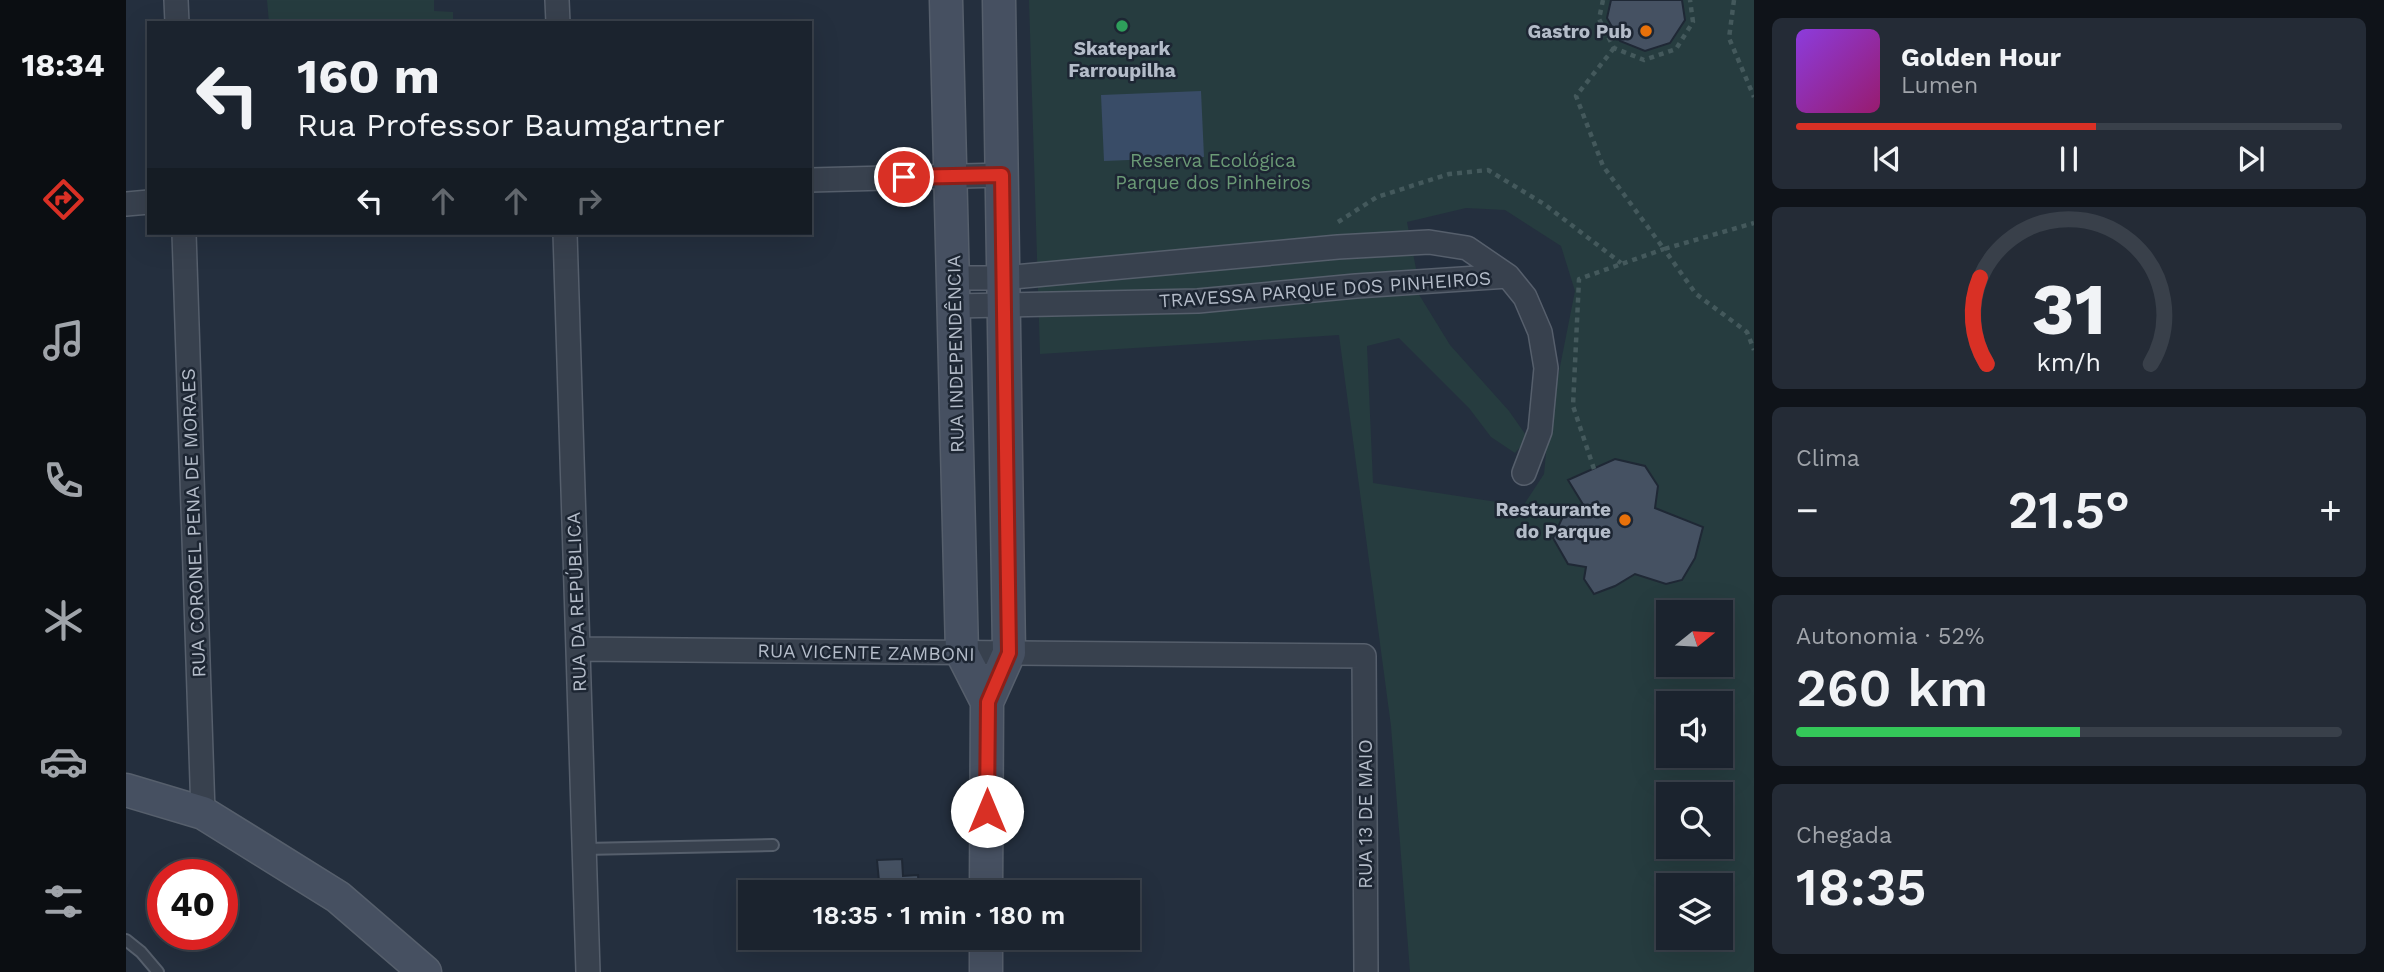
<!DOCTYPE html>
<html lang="pt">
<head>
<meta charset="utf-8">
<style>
  :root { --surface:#1b232e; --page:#242b36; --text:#f1f3f6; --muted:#a0a4aa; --line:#39404a; --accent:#d93025 }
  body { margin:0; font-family:"Work Sans",sans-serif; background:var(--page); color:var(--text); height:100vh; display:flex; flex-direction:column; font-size:26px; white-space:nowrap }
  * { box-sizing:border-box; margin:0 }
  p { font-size:23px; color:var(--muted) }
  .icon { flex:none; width:38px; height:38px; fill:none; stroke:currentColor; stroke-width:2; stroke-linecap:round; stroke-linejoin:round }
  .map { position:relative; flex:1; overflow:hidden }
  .side { display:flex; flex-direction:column; gap:18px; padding:18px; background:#0f1319; width:630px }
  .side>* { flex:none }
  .banner { position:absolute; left:21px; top:21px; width:665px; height:214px; border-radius:0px; box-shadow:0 7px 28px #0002,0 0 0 2px var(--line); background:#1b232e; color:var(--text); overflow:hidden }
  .needle { width:46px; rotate:72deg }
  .buttons { position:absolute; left:1530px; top:600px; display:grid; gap:14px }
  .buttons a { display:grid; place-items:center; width:77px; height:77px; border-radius:0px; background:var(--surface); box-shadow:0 7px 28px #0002,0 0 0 2px var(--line); font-size:35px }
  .speed { position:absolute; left:21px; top:859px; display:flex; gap:14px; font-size:35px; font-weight:700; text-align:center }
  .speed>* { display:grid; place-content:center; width:91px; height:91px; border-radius:50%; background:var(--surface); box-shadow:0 7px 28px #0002,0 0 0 2px var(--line); line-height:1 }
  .speed .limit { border:10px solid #d22; background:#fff; color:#111 }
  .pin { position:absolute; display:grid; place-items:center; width:60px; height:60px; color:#fff; margin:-30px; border:4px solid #fff; border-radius:50%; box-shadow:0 2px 7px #0007 }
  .me { position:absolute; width:77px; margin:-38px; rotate:0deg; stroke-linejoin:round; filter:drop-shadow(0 0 5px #0008) }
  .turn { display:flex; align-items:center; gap:24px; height:147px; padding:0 35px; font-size:32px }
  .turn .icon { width:91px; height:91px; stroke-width:2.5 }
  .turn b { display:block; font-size:49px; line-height:60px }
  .lanes { display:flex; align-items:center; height:66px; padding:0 35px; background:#0003; justify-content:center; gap:35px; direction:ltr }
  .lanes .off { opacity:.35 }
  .big { font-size:52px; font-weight:600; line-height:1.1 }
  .side .tile { flex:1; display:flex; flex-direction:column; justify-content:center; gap:10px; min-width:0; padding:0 24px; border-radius:10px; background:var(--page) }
  .side .dial { align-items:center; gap:0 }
  .dial svg { height:182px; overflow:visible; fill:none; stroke:var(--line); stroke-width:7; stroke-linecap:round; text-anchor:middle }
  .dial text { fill:var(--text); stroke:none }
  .song { display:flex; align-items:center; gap:21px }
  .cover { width:84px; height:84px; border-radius:10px; background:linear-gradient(135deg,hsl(270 70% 55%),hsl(320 70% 35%)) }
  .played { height:7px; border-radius:4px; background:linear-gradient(90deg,var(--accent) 55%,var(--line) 55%) }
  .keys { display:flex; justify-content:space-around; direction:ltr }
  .heat { display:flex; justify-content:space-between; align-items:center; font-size:38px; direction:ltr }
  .charge { height:10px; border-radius:5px; background:linear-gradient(90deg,#34c759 52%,var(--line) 0) }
  .trip { position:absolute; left:612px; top:880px; width:402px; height:70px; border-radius:0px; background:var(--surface); box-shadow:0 7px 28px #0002,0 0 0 2px var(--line); font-weight:600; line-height:70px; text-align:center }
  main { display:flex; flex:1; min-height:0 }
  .tabs { display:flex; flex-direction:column; width:126px; justify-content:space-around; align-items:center; background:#0b0e12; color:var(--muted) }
  .tabs .icon { width:49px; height:49px }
  .tabs .on { color:var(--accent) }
  .tabs b { font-size:32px; color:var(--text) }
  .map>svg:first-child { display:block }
  .green { fill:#263c3f; fill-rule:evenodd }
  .water { fill:#394c67 }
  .building { fill:#455162; stroke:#1f2835; stroke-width:2 }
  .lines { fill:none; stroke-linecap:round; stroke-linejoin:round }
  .lane-casing { stroke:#565f6c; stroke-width:14 }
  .street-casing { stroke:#565f6c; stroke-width:26 }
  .secondary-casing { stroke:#565f6c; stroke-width:35 }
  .path { stroke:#44595c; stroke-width:4.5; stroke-dasharray:5 5; stroke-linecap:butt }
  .lane { stroke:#38414e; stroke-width:10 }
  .street { stroke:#38414e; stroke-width:23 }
  .secondary { stroke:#465061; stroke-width:32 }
  .route-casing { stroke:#8d1f18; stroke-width:18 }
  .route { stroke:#d93025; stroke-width:12 }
  .leisure-dot { fill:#2e9e5b; stroke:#1d2633; stroke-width:2.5 }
  .food-dot { fill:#e8710a; stroke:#1d2633; stroke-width:2.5 }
  .labels { text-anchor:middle; stroke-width:5; stroke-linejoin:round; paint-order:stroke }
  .poi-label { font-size:19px; font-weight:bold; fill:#b4bcc9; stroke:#1d2633; text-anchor:end }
  .park-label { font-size:19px; fill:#6b9a76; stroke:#1d2633 }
  .street-label { font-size:19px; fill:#b4bcc9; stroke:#1d2633 }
</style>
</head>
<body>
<main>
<nav class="tabs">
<b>18:34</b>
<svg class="icon on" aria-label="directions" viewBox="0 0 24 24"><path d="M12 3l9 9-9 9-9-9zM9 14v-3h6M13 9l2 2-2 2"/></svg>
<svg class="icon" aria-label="music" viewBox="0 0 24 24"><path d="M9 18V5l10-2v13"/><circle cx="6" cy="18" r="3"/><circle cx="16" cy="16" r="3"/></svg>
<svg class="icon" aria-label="phone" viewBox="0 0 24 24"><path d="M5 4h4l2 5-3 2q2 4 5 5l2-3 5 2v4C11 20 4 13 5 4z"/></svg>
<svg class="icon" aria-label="climate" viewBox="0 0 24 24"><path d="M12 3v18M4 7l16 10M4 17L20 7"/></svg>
<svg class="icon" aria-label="car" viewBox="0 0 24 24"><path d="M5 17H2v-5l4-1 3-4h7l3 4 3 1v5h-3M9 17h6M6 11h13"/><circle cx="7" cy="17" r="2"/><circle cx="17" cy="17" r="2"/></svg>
<svg class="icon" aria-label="filters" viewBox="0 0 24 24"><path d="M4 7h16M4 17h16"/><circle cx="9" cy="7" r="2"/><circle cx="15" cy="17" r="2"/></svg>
</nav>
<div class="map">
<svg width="1628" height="972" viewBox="0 0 1628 972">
  <rect width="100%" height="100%" fill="#242f3e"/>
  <path class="green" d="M 141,0 L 308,0 L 308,11 L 327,12 L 327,23 L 143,23 Z
    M 903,0 L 1628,0 L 1628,972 L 1284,972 L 1265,726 L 1213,335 L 914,354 ZM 1340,208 L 1379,210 L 1435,246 L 1449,291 L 1423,422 L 1418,474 L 1397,506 L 1247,483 L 1241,346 L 1273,338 L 1343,408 L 1365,437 L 1389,453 L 1402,438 L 1383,411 L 1324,345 L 1292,293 L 1291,274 L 1281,222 ZM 1542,612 L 1594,612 L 1594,665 L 1542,665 ZM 1542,704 L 1594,704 L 1594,756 L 1542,756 ZM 1542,794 L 1594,794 L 1594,847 L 1542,847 ZM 1542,886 L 1594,886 L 1594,938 L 1542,938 Z"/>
  <path class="water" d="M 1075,91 L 1078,157 L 978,161 L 975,95 Z"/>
  <path class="building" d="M 1485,0 L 1556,0 L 1559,20 L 1544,43 L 1519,51 L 1494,41 L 1481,18 Z
    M 1489,459 L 1519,466 L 1532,486 L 1529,508 L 1577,527 L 1569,558 L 1556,580 L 1540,584 L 1509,574 L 1489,586 L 1468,594 L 1458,579 L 1460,567 L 1442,564 L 1427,538 L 1438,514 L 1458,506 L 1442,480 Z
    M 776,859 L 777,876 L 792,875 L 793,892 L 754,892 L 751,860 Z"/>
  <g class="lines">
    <defs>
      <path id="lane" d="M 458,849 L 647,845
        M 0,940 L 15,952 L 32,972"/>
      <path id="street" d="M 50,0 L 51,23
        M 431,0 L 432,23
        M 684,180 L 876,175
        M 0,204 L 23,202
        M 58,233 L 77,813
        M 439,233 L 462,972
        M 827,278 L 877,278 L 1212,247 L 1303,242 L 1341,248 L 1382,276 L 1399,297 L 1414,332 L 1420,368 L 1414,431 L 1398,473
        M 827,306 L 1072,301 L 1230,286 L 1382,276
        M 452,649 L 1238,656 L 1240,972"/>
      <path id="secondary" d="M 820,0 L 836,653 L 861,702
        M 0,790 L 77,813 L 212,897 L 299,972
        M 860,892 L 861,702 L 883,653 L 873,0
        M 860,972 L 860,938"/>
    </defs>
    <use href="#lane" class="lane-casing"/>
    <use href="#street" class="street-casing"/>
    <use href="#secondary" class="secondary-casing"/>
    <path class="path" d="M 1477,0 L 1473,19 L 1488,48 L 1518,60 L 1550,49 L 1567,22 L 1564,0
      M 1608,0 L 1603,38 L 1628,97
      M 1488,48 L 1450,96 L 1477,166 L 1538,249 L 1628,223
      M 1212,222 L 1251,197 L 1323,174 L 1362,170 L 1418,204 L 1495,263
      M 1468,469 L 1447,406 L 1453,279 L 1538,249 L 1570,294 L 1621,332 L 1628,350"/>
    <use href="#lane" class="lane"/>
    <use href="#street" class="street"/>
    <use href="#secondary" class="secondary"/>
  </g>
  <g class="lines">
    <defs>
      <path id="route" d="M 778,177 L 876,175 L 883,653 L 862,702 L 861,811"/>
    </defs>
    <use href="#route" class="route-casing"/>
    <use href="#route" class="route"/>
  </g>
  <circle class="leisure-dot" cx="996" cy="26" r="7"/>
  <g class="food-dot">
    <circle cx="1520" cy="31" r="7"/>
    <circle cx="1499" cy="520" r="7"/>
  </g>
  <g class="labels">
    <g class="poi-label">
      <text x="1506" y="38">Gastro Pub</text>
      <text x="996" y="55" text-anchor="middle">Skatepark<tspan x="996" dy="22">Farroupilha</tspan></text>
      <text x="1485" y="516">Restaurante<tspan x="1485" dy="22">do Parque</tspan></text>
    </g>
    <g class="park-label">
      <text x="1087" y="167">Reserva Ecológica<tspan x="1087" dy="22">Parque dos Pinheiros</tspan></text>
    </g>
    <g class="street-label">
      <text transform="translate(1199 289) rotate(-4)" y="7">TRAVESSA PARQUE DOS PINHEIROS</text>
      <text transform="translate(829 354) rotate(-91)" y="7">RUA INDEPENDÊNCIA</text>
      <text transform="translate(67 523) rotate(-92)" y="7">RUA CORONEL PENA DE MORAES</text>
      <text transform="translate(450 602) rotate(-92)" y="7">RUA DA REPÚBLICA</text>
      <text transform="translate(740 652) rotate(1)" y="7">RUA VICENTE ZAMBONI</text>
      <text transform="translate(1239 814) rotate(-90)" y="7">RUA 13 DE MAIO</text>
    </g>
  </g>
</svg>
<div class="buttons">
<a><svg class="needle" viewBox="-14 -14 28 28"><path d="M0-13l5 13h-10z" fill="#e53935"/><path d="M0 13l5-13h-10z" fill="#a0a4aa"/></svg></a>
<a><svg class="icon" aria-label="sound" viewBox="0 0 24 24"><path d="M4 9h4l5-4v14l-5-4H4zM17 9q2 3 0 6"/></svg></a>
<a><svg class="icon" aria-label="search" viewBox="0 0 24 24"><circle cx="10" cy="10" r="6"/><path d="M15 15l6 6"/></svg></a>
<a><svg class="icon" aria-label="layers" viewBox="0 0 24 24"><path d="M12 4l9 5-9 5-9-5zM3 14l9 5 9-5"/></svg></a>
</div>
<div class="speed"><div class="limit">40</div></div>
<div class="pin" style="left:778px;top:177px;background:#d93025"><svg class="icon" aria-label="arrive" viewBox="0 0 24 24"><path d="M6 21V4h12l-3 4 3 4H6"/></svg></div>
<svg class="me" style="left:861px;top:811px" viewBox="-20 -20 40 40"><circle r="19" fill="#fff"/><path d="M0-13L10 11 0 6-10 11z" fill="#d93025"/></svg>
<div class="trip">18:35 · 1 min · 180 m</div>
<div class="banner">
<div class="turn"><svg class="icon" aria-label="left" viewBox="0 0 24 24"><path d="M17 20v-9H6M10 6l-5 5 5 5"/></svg><div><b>160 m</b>Rua Professor Baumgartner</div></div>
<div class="lanes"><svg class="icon" aria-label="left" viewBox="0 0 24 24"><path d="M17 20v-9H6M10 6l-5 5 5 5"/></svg><svg class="icon off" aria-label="ahead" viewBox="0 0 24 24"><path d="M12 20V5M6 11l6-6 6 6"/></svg><svg class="icon off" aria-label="ahead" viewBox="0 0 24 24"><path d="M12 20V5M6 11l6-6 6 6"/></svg><svg class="icon off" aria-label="right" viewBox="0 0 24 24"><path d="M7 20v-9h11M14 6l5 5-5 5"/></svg></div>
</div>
</div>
<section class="side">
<div class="tile">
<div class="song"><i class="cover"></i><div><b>Golden Hour</b><p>Lumen</p></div></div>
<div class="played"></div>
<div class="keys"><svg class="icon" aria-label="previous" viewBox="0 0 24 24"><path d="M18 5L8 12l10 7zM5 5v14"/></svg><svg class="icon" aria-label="pause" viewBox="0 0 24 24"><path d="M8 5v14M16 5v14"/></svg><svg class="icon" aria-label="next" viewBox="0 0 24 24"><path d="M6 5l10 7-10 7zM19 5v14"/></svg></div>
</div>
<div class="tile dial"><svg viewBox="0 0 100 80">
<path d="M14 69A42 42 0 1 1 86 69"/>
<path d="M14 69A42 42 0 0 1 11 31" stroke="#d93025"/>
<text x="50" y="56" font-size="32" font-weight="700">31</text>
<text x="50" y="72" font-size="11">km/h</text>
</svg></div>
<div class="tile"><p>Clima</p>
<div class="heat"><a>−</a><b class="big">21.5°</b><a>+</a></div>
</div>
<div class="tile"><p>Autonomia · 52%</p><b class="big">260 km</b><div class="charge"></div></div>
<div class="tile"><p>Chegada</p><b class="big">18:35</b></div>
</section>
</main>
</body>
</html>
